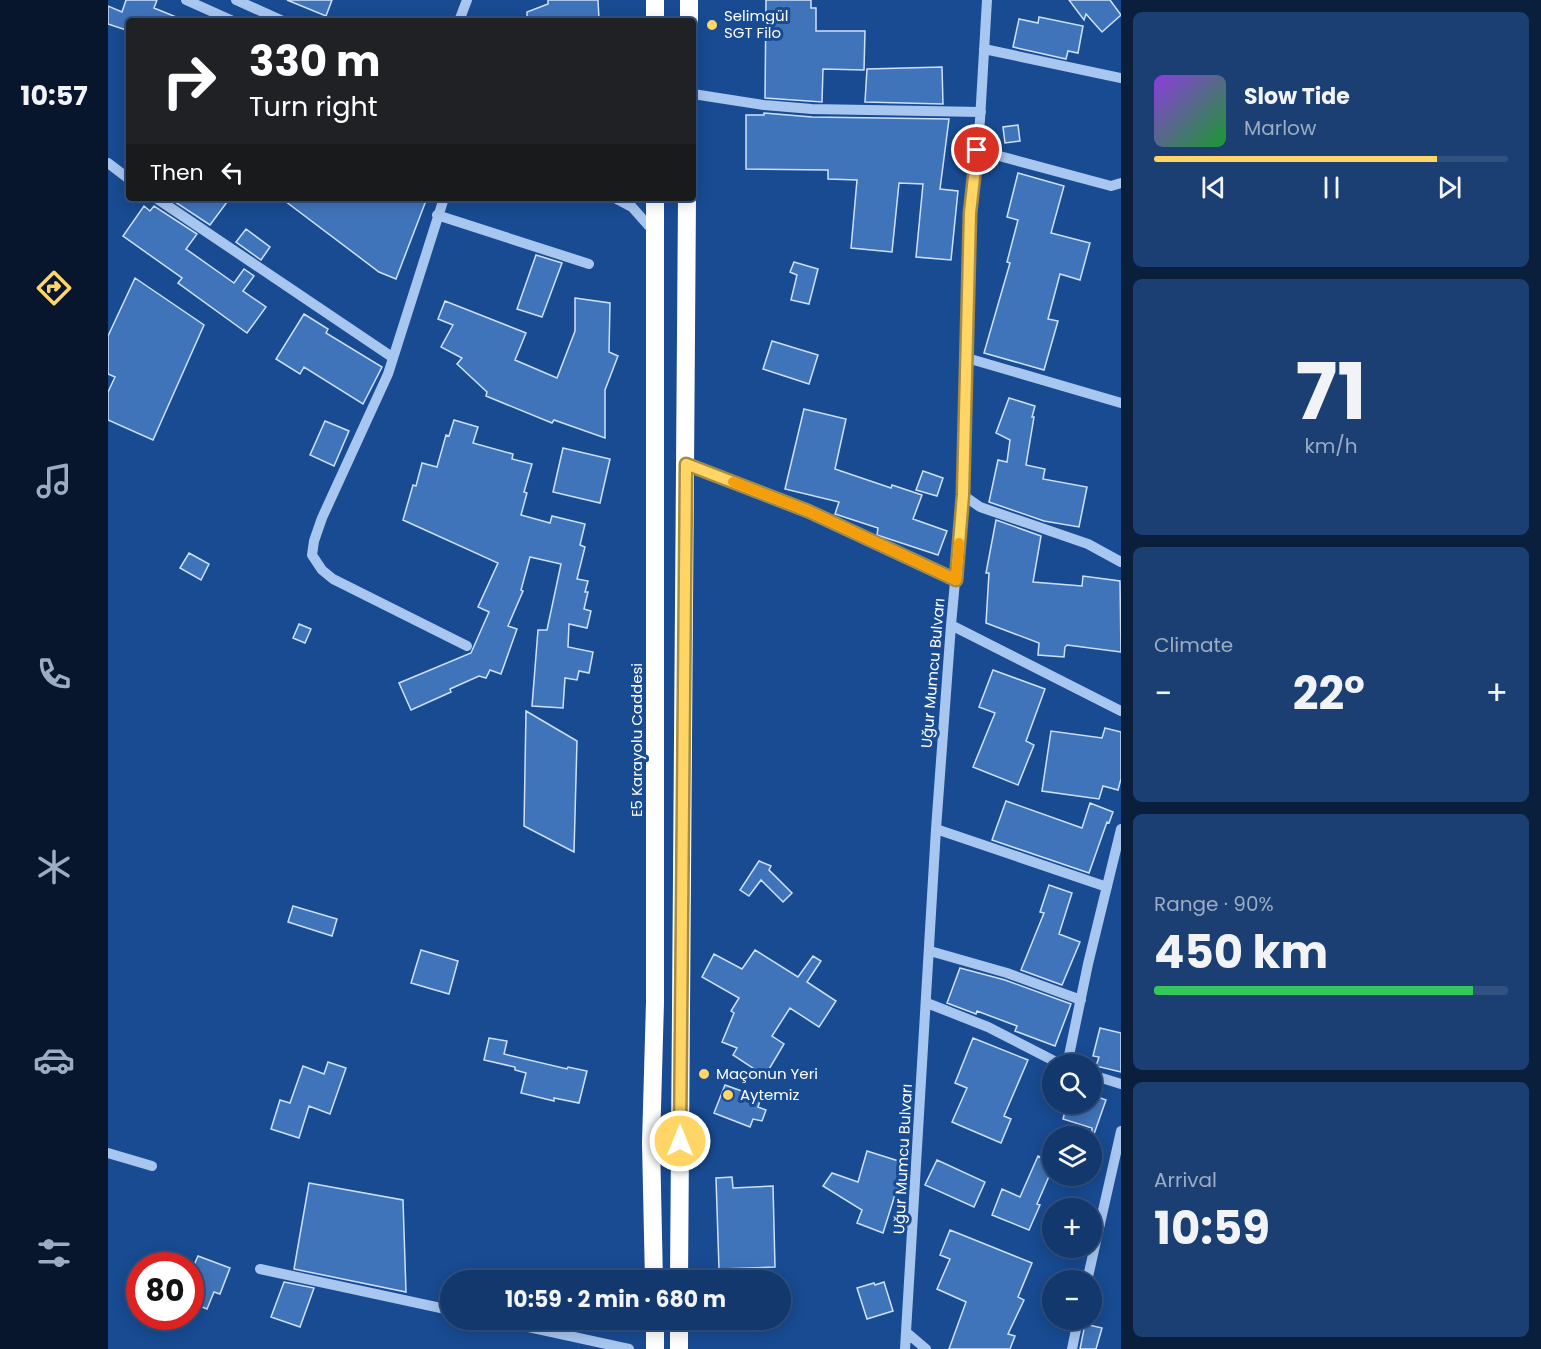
<!DOCTYPE html>
<html lang="en">
<head>
<meta charset="utf-8">
<style>
  :root { --surface:#12386e; --page:#1b3f73; --text:#f1f3f6; --muted:#9cacc2; --line:#315281; --accent:#ffd666 }
  body { margin:0; font-family:Poppins,sans-serif; background:var(--page); color:var(--text); height:100vh; display:flex; flex-direction:column; font-size:22px; white-space:nowrap }
  * { box-sizing:border-box; margin:0 }
  p { font-size:20px; color:var(--muted) }
  .icon { flex:none; width:33px; height:33px; fill:none; stroke:currentColor; stroke-width:2; stroke-linecap:round; stroke-linejoin:round }
  .map { position:relative; flex:1; overflow:hidden }
  .sheet { display:flex; flex-direction:column; gap:12px; padding:12px; background:#0a1f3c; width:420px }
  .sheet>* { flex:none }
  .hud { position:absolute; left:18px; top:18px; width:570px; height:183px; border-radius:6px; box-shadow:0 3px 15px #0003,0 0 0 2px var(--line); background:#202124; color:#fff; overflow:hidden }
  .buttons { position:absolute; left:934px; top:1054px; display:grid; gap:12px }
  .buttons a { display:grid; place-items:center; width:60px; height:60px; border-radius:50%; background:var(--surface); box-shadow:0 3px 15px #0003,0 0 0 2px var(--line); font-size:30px }
  .speed { position:absolute; left:18px; top:1252px; display:flex; gap:12px; font-size:30px; font-weight:700; text-align:center }
  .speed>* { display:grid; place-content:center; width:78px; height:78px; border-radius:50%; background:var(--surface); box-shadow:0 3px 15px #0003,0 0 0 2px var(--line); line-height:1 }
  .speed .limit { border:9px solid #d22; background:#fff; color:#111 }
  .pin { position:absolute; display:grid; place-items:center; width:51px; height:51px; color:#fff; margin:-26px; border:3px solid #fff; border-radius:50%; box-shadow:0 2px 6px #0007 }
  .me { position:absolute; width:66px; margin:-33px; rotate:0deg; stroke-linejoin:round; filter:drop-shadow(0 0 4px #0008) }
  .turn { display:flex; align-items:center; gap:21px; height:126px; padding:0 24px; font-size:27px }
  .turn .icon { width:78px; height:78px; stroke-width:2.5 }
  .turn b { display:block; font-size:42px; line-height:51px }
  .then { display:flex; align-items:center; height:57px; padding:0 24px; background:#0003; gap:12px; font-size:22px }
  .big { font-size:45px; font-weight:700; line-height:1.1 }
  .sheet .widget { flex:1; display:flex; flex-direction:column; justify-content:center; gap:9px; min-width:0; padding:0 21px; border-radius:9px; background:var(--page) }
  .sheet .dial { align-items:center; gap:0 }
  .dial b { font-size:78px; line-height:1 }
  .song { display:flex; align-items:center; gap:18px }
  .cover { width:72px; height:72px; border-radius:9px; background:linear-gradient(135deg,hsl(270 70% 55%),hsl(130 70% 35%)) }
  .played { height:6px; border-radius:3px; background:linear-gradient(90deg,var(--accent) 80%,var(--line) 80%) }
  .keys { display:flex; justify-content:space-around; direction:ltr }
  .heat { display:flex; justify-content:space-between; align-items:center; font-size:33px; direction:ltr }
  .charge { height:9px; border-radius:4px; background:linear-gradient(90deg,#34c759 90%,var(--line) 0) }
  .trip { position:absolute; left:332px; top:1270px; width:351px; height:60px; border-radius:30px; background:var(--surface); box-shadow:0 3px 15px #0003,0 0 0 2px var(--line); font-weight:700; line-height:60px; text-align:center }
  main { display:flex; flex:1; min-height:0 }
  .tabs { display:flex; flex-direction:column; width:108px; justify-content:space-around; align-items:center; background:#07162c; color:var(--muted) }
  .tabs .icon { width:42px; height:42px }
  .tabs .on { color:var(--accent) }
  .tabs b { font-size:27px; color:var(--text) }
  .map>svg:first-child { display:block }
  .building { fill:#4074ba; stroke:#cee1fb; stroke-width:1.5 }
  .lines { fill:none; stroke-linecap:round; stroke-linejoin:round }
  .minor { stroke:#a7c6f0; stroke-width:10 }
  .highway { stroke:#fff; stroke-width:18 }
  .route-casing { stroke:#a68b42; stroke-width:15 }
  .route { stroke:#ffd666; stroke-width:10 }
  .slow { stroke:#f59e0b; stroke-width:10 }
  .poi-dot { fill:#ffd666; stroke:#184b92; stroke-width:2 }
  .labels { text-anchor:middle; stroke-width:6; stroke-linejoin:round; paint-order:stroke }
  .poi-label { font-size:15px; fill:#fff; stroke:#184b92; text-anchor:start }
  .street-label { font-size:15px; fill:#fff; stroke:#184b92 }
</style>
</head>
<body>
<main>
<nav class="tabs">
<b>10:57</b>
<svg class="icon on" aria-label="directions" viewBox="0 0 24 24"><path d="M12 3l9 9-9 9-9-9zM9 14v-3h6M13 9l2 2-2 2"/></svg>
<svg class="icon" aria-label="music" viewBox="0 0 24 24"><path d="M9 18V5l10-2v13"/><circle cx="6" cy="18" r="3"/><circle cx="16" cy="16" r="3"/></svg>
<svg class="icon" aria-label="phone" viewBox="0 0 24 24"><path d="M5 4h4l2 5-3 2q2 4 5 5l2-3 5 2v4C11 20 4 13 5 4z"/></svg>
<svg class="icon" aria-label="climate" viewBox="0 0 24 24"><path d="M12 3v18M4 7l16 10M4 17L20 7"/></svg>
<svg class="icon" aria-label="car" viewBox="0 0 24 24"><path d="M5 17H2v-5l4-1 3-4h7l3 4 3 1v5h-3M9 17h6M6 11h13"/><circle cx="7" cy="17" r="2"/><circle cx="17" cy="17" r="2"/></svg>
<svg class="icon" aria-label="filters" viewBox="0 0 24 24"><path d="M4 7h16M4 17h16"/><circle cx="9" cy="7" r="2"/><circle cx="15" cy="17" r="2"/></svg>
</nav>
<div class="map">
<svg width="1013" height="1349" viewBox="0 0 1013 1349">
  <rect width="100%" height="100%" fill="#184b92"/>
  <path class="building" d="M 18,0 L 49,0 L 46,8 L 78,21 L 21,21 L 21,31 L 0,24 L 0,6 L 14,12 Z
    M 179,0 L 224,0 L 218,16 Z
    M 440,0 L 490,0 L 491,19 L 485,21 L 419,21 L 419,12 L 440,4 Z
    M 658,0 L 703,0 L 703,8 L 708,8 L 708,31 L 757,31 L 756,70 L 715,69 L 714,102 L 657,98 Z
    M 961,0 L 1002,0 L 1013,15 L 994,32 L 978,14 L 976,20 Z
    M 931,17 L 975,26 L 970,53 L 960,51 L 958,59 L 905,47 L 911,19 L 930,23 Z
    M 834,67 L 835,104 L 757,102 L 759,69 Z
    M 656,113 L 704,117 L 841,119 L 832,189 L 850,191 L 843,260 L 808,257 L 815,184 L 791,183 L 784,252 L 743,248 L 749,180 L 720,179 L 720,170 L 638,169 L 638,115 L 656,115 Z
    M 910,125 L 912,141 L 897,143 L 895,127 Z
    M 910,173 L 956,186 L 943,233 L 982,243 L 972,280 L 952,274 L 940,319 L 950,321 L 936,370 L 876,353 L 902,263 L 899,262 L 910,220 L 899,217 Z
    M 61,198 L 122,198 L 102,225 Z
    M 173,198 L 319,198 L 288,279 L 271,272 Z
    M 36,206 L 42,211 L 46,206 L 89,234 L 78,249 L 126,283 L 136,269 L 146,276 L 135,291 L 158,307 L 139,333 L 70,283 L 74,278 L 15,236 Z
    M 138,229 L 162,247 L 153,260 L 128,242 Z
    M 428,255 L 454,263 L 434,317 L 409,309 Z
    M 686,262 L 710,269 L 701,304 L 683,300 L 689,275 L 682,272 Z
    M 27,278 L 96,325 L 45,440 L 0,420 L 0,392 L 7,377 L 0,374 L 0,336 Z
    M 467,298 L 502,303 L 501,352 L 510,356 L 497,390 L 497,438 L 446,420 L 444,423 L 378,396 L 379,392 L 349,364 L 354,358 L 333,347 L 345,325 L 330,319 L 337,301 L 418,333 L 407,360 L 449,378 L 467,331 Z
    M 196,314 L 220,329 L 218,333 L 274,367 L 255,404 L 196,367 L 192,374 L 168,359 Z
    M 664,341 L 710,355 L 701,384 L 655,369 Z
    M 901,398 L 927,406 L 924,417 L 926,417 L 918,465 L 937,469 L 935,479 L 979,487 L 971,527 L 936,521 L 881,502 L 890,460 L 899,462 L 902,440 L 888,433 Z
    M 696,409 L 738,419 L 727,469 L 783,488 L 784,485 L 814,495 L 805,519 L 839,531 L 830,555 L 769,535 L 770,528 L 727,514 L 731,502 L 677,489 Z
    M 346,420 L 370,427 L 365,443 L 405,454 L 404,459 L 424,464 L 416,492 L 419,493 L 413,515 L 442,523 L 444,516 L 477,524 L 472,545 L 477,547 L 469,579 L 480,581 L 477,592 L 480,592 L 476,609 L 483,611 L 479,628 L 461,624 L 460,647 L 485,652 L 481,673 L 471,671 L 469,680 L 457,678 L 455,708 L 424,706 L 430,630 L 439,630 L 453,564 L 422,557 L 413,590 L 415,591 L 400,626 L 409,629 L 393,674 L 382,670 L 378,678 L 371,676 L 342,689 L 343,692 L 303,710 L 291,683 L 363,653 L 381,612 L 370,607 L 390,563 L 295,520 L 305,485 L 308,486 L 314,463 L 329,467 L 338,435 L 341,436 Z
    M 217,421 L 241,431 L 226,466 L 202,455 Z
    M 455,448 L 502,459 L 492,503 L 445,492 Z
    M 815,471 L 835,478 L 829,496 L 808,490 Z
    M 888,520 L 933,536 L 925,582 L 974,586 L 975,576 L 1012,581 L 1013,652 L 959,645 L 957,647 L 956,657 L 930,655 L 931,643 L 878,623 L 881,573 L 878,573 Z
    M 81,553 L 101,564 L 93,580 L 72,568 Z
    M 191,624 L 203,629 L 197,643 L 185,638 Z
    M 885,670 L 937,689 L 918,741 L 926,745 L 910,785 L 865,767 L 887,713 L 871,707 Z
    M 418,711 L 469,741 L 466,852 L 416,826 Z
    M 997,728 L 1013,732 L 1013,779 L 1010,790 L 995,786 L 991,799 L 934,791 L 943,731 L 994,738 Z
    M 898,801 L 974,828 L 982,803 L 1005,812 L 1001,823 L 999,822 L 981,873 L 884,840 Z
    M 651,861 L 663,866 L 661,870 L 684,893 L 675,902 L 653,880 L 641,896 L 632,890 Z
    M 941,885 L 964,893 L 951,934 L 972,942 L 954,985 L 913,970 L 936,913 L 932,912 Z
    M 185,906 L 229,919 L 224,936 L 180,922 Z
    M 313,950 L 350,961 L 341,994 L 303,983 Z
    M 647,950 L 690,977 L 705,956 L 713,961 L 699,982 L 728,1001 L 711,1027 L 682,1008 L 664,1036 L 676,1044 L 657,1076 L 625,1055 L 629,1048 L 614,1042 L 626,1013 L 623,1011 L 631,998 L 594,977 L 606,954 L 634,969 Z
    M 852,968 L 897,980 L 963,1004 L 947,1046 L 907,1031 L 909,1026 L 869,1011 L 868,1014 L 839,1003 Z
    M 992,1028 L 1013,1033 L 1013,1072 L 988,1066 L 991,1057 L 985,1056 Z
    M 381,1038 L 399,1041 L 396,1054 L 459,1069 L 460,1067 L 479,1071 L 471,1103 L 446,1098 L 446,1101 L 413,1093 L 418,1073 L 407,1070 L 407,1067 L 376,1060 Z
    M 865,1038 L 920,1060 L 896,1116 L 903,1119 L 893,1143 L 844,1122 L 859,1088 L 847,1083 Z
    M 220,1062 L 238,1068 L 222,1114 L 201,1106 L 191,1138 L 163,1129 L 172,1100 L 182,1103 L 195,1066 L 216,1074 Z
    M 617,1085 L 653,1098 L 650,1107 L 658,1110 L 654,1121 L 645,1119 L 642,1127 L 606,1113 Z
    M 984,1095 L 998,1100 L 986,1134 L 984,1134 L 984,1128 L 955,1119 L 959,1104 L 984,1104 Z
    M 759,1151 L 797,1163 L 775,1233 L 749,1223 L 754,1210 L 715,1186 L 724,1173 L 750,1182 Z
    M 930,1156 L 945,1163 L 945,1167 L 929,1204 L 932,1205 L 921,1230 L 884,1215 L 894,1189 L 912,1197 Z
    M 829,1160 L 877,1182 L 866,1207 L 817,1185 Z
    M 624,1177 L 625,1188 L 665,1186 L 667,1267 L 611,1269 L 608,1178 Z
    M 201,1183 L 295,1200 L 298,1292 L 186,1269 Z
    M 842,1230 L 924,1263 L 910,1297 L 916,1300 L 900,1334 L 907,1336 L 902,1349 L 841,1349 L 858,1302 L 829,1289 L 842,1259 L 832,1255 Z
    M 90,1256 L 122,1268 L 112,1294 L 106,1292 L 99,1309 L 82,1302 L 82,1294 L 87,1284 L 82,1283 L 82,1274 Z
    M 176,1282 L 206,1288 L 192,1327 L 163,1317 Z
    M 776,1282 L 785,1311 L 759,1319 L 749,1288 L 766,1283 L 767,1285 Z
    M 977,1324 L 994,1328 L 988,1349 L 972,1349 Z"/>
  <g class="lines">
    <path class="minor" d="M 78,0 L 125,21
      M 128,0 L 175,21
      M 351,21 L 359,0
      M 876,49 L 1013,78
      M 585,94 L 656,105 L 704,109 L 873,112
      M 869,150 L 1003,186 L 1013,183
      M 0,163 L 21,179
      M 48,198 L 284,357
      M 336,198 L 280,374 L 214,518 L 206,541 L 204,555 L 214,570 L 225,579 L 359,646
      M 507,198 L 524,207 L 547,233
      M 329,215 L 481,264
      M 859,358 L 1013,403
      M 577,464 L 700,511 L 848,580
      M 855,495 L 872,507 L 980,544 L 1013,562
      M 843,625 L 1013,711
      M 828,829 L 999,887
      M 822,951 L 899,973 L 973,1000
      M 819,1003 L 880,1027 L 954,1065
      M 959,1065 L 980,964 L 1013,829
      M 984,1075 L 1013,1084
      M 0,1153 L 44,1166
      M 152,1269 L 342,1310
      M 979,1281 L 1013,1131
      M 388,1320 L 521,1349
      M 798,1332 L 818,1349
      M 797,1349 L 828,829 L 843,625 L 855,495 L 862,213 L 872,120 L 879,0
      M 964,1349 L 970,1320"/>
    <path class="highway" d="M 547,0 L 547,21
      M 581,21 L 581,0
      M 546,1281 L 543,1143 L 547,1002 L 547,198
      M 571,1281 L 579,198
      M 547,1320 L 547,1349
      M 571,1349 L 571,1320"/>
  </g>
  <g class="lines">
    <defs>
      <path id="route" d="M 572,1141 L 578,464 L 700,511 L 848,580 L 855,495 L 862,213 L 869,150"/>
    </defs>
    <use href="#route" class="route-casing"/>
    <use href="#route" class="route"/>
    <path class="slow" d="M 625,482 L 700,511 L 848,580 L 851,543"/>
  </g>
  <g class="poi-dot">
    <circle cx="604" cy="25" r="6"/>
    <circle cx="596" cy="1074" r="6"/>
    <circle cx="620" cy="1095" r="6"/>
  </g>
  <g class="labels">
    <g class="poi-label">
      <text x="616" y="21">Selimgül<tspan x="616" dy="17">SGT Filo</tspan></text>
      <text x="608" y="1079">Maçonun Yeri</text>
      <text x="632" y="1100">Aytemiz</text>
    </g>
    <g class="street-label">
      <text transform="translate(825 673) rotate(-85)" y="5">Uğur Mumcu Bulvarı</text>
      <text transform="translate(529 740) rotate(-90)" y="5">E5 Karayolu Caddesi</text>
      <text transform="translate(795 1159) rotate(-87)" y="5">Uğur Mumcu Bulvarı</text>
    </g>
  </g>
</svg>
<div class="buttons">
<a><svg class="icon" aria-label="search" viewBox="0 0 24 24"><circle cx="10" cy="10" r="6"/><path d="M15 15l6 6"/></svg></a>
<a><svg class="icon" aria-label="layers" viewBox="0 0 24 24"><path d="M12 4l9 5-9 5-9-5zM3 14l9 5 9-5"/></svg></a>
<a>+</a>
<a>−</a>
</div>
<div class="speed"><div class="limit">80</div></div>
<div class="pin" style="left:869px;top:150px;background:#d93025"><svg class="icon" aria-label="arrive" viewBox="0 0 24 24"><path d="M6 21V4h12l-3 4 3 4H6"/></svg></div>
<svg class="me" style="left:572px;top:1141px" viewBox="-20 -20 40 40"><circle r="17" fill="#ffd666" stroke="#fff" stroke-width="3"/><path d="M0-11L8 9 0 5-8 9z" fill="#fff"/></svg>
<div class="trip">10:59 · 2 min · 680 m</div>
<div class="hud">
<div class="turn"><svg class="icon" aria-label="right" viewBox="0 0 24 24"><path d="M7 20v-9h11M14 6l5 5-5 5"/></svg><div><b>330 m</b>Turn right</div></div>
<div class="then">Then<svg class="icon" aria-label="left" viewBox="0 0 24 24"><path d="M17 20v-9H6M10 6l-5 5 5 5"/></svg></div>
</div>
</div>
<section class="sheet">
<div class="widget">
<div class="song"><i class="cover"></i><div><b>Slow Tide</b><p>Marlow</p></div></div>
<div class="played"></div>
<div class="keys"><svg class="icon" aria-label="previous" viewBox="0 0 24 24"><path d="M18 5L8 12l10 7zM5 5v14"/></svg><svg class="icon" aria-label="pause" viewBox="0 0 24 24"><path d="M8 5v14M16 5v14"/></svg><svg class="icon" aria-label="next" viewBox="0 0 24 24"><path d="M6 5l10 7-10 7zM19 5v14"/></svg></div>
</div>
<div class="widget dial"><b>71</b><p>km/h</p></div>
<div class="widget"><p>Climate</p>
<div class="heat"><a>−</a><b class="big">22°</b><a>+</a></div>
</div>
<div class="widget"><p>Range · 90%</p><b class="big">450 km</b><div class="charge"></div></div>
<div class="widget"><p>Arrival</p><b class="big">10:59</b></div>
</section>
</main>
</body>
</html>
